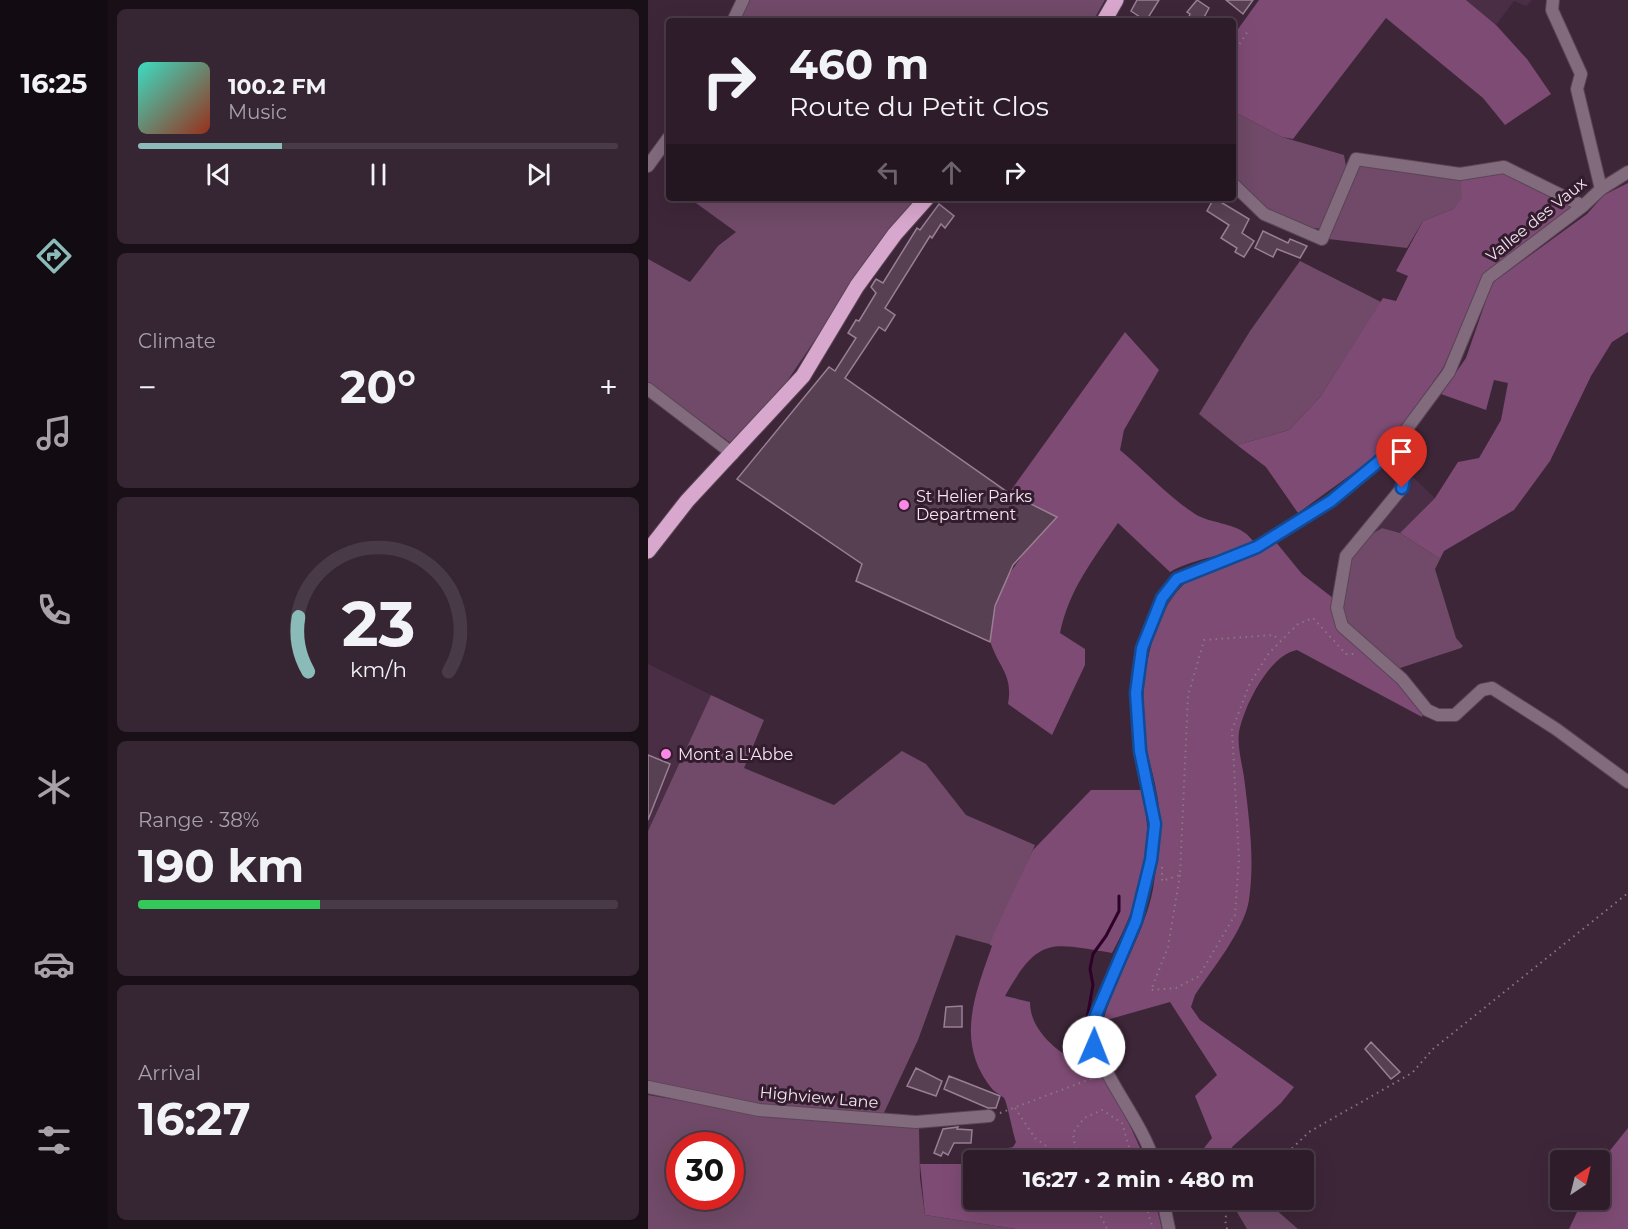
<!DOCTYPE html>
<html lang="en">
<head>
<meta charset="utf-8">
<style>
  :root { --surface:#2e1c2a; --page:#362532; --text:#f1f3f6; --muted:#a7a1a8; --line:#493a47; --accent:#8bbbb9 }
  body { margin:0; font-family:Montserrat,sans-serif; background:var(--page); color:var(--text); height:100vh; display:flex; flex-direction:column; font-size:22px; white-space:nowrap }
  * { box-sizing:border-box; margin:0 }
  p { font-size:20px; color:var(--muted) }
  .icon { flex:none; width:33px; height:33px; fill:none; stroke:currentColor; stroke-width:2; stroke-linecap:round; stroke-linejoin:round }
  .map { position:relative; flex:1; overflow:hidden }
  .panel { display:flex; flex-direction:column; gap:9px; padding:9px; background:#190f17; width:540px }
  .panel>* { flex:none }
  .top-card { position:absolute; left:18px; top:18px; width:570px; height:183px; border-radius:6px; box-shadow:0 6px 24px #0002,0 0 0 2px var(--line); background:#2e1c2a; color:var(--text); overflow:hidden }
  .needle { width:39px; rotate:35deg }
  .buttons { position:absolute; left:902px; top:1150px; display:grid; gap:12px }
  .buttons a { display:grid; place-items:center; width:60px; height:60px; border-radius:6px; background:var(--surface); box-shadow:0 6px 24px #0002,0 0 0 2px var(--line); font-size:30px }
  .speed { position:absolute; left:18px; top:1132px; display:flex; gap:12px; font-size:30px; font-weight:700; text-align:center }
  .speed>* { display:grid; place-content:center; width:78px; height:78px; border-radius:50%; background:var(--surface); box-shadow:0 6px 24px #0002,0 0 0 2px var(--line); line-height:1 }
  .speed .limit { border:9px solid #d22; background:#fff; color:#111 }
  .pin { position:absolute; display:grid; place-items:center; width:51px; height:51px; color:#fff; margin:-62px -26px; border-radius:50% 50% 50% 0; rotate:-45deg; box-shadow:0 0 6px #0007 }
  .pin .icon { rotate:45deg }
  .me { position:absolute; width:66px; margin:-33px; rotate:1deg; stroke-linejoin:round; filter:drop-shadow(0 0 4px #0008) }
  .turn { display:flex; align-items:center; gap:21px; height:126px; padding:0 24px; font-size:27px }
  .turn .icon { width:78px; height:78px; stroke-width:2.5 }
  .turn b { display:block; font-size:42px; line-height:51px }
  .lanes { display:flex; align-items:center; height:57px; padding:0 24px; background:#0003; justify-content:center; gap:30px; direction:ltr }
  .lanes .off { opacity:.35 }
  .big { font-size:45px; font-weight:700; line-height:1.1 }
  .panel .card { flex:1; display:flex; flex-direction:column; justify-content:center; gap:9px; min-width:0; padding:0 21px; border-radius:9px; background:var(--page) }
  .panel .dial { align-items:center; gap:0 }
  .dial svg { height:156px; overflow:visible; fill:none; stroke:var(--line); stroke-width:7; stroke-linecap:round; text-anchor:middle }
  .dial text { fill:var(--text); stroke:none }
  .song { display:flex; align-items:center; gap:18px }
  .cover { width:72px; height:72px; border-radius:9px; background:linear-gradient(135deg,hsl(170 70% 55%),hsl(10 70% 35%)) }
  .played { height:6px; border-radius:3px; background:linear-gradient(90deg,var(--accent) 30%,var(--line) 30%) }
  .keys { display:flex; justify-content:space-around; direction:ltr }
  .heat { display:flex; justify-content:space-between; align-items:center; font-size:33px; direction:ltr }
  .charge { height:9px; border-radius:4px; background:linear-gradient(90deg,#34c759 38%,var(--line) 0) }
  .trip { position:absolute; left:315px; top:1150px; width:351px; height:60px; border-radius:6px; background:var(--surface); box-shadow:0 6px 24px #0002,0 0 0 2px var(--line); font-weight:700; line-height:60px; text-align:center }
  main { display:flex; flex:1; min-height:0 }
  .tabs { display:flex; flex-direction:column; width:108px; justify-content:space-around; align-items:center; background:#120b11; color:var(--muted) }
  .tabs .icon { width:42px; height:42px }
  .tabs .selected { color:var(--accent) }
  .tabs b { font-size:27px; color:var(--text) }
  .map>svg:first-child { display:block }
  .built { fill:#4a2e45 }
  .green { fill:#704a68; fill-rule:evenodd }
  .forest { fill:#7e4b74 }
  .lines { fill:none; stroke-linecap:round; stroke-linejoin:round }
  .stream { stroke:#2e0128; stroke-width:3 }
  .building { fill:#584053; stroke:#9a7f94; stroke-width:1.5 }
  .minor-casing { stroke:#5a4556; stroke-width:14 }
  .primary-casing { stroke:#5a4556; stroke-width:17 }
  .path { stroke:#8a7685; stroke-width:2; stroke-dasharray:1.5 4.5; stroke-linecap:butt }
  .minor { stroke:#836b7e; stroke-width:12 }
  .primary { stroke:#d8a7cd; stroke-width:15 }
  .route-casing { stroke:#114b97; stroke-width:15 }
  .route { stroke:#1a73e8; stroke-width:10 }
  .poi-dot { fill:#fb87e6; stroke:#321c2e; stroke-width:2 }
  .labels { text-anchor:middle; stroke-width:6; stroke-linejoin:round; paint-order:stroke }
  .street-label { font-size:16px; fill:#f5e6f1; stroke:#321c2e }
  .poi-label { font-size:16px; fill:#f5e6f1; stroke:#321c2e; text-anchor:start }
</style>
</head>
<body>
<main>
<nav class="tabs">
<b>16:25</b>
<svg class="icon selected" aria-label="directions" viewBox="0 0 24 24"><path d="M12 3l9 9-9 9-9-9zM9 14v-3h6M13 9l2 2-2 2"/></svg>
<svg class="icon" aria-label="music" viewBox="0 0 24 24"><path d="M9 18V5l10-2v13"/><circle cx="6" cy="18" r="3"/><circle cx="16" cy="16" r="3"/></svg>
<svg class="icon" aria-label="phone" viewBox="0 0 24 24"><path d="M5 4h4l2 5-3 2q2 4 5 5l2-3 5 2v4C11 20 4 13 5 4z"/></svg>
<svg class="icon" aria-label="climate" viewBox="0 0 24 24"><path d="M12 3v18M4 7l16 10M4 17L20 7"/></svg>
<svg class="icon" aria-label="car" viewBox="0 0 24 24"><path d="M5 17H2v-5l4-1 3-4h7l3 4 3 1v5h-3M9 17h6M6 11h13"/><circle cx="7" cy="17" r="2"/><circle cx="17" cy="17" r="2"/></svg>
<svg class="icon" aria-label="filters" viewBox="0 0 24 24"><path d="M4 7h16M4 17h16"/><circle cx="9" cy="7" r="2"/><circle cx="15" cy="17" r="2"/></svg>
</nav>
<section class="panel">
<div class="card">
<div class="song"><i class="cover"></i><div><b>100.2 FM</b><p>Music</p></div></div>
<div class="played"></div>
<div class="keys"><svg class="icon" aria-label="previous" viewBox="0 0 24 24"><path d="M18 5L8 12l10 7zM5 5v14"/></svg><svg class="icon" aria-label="pause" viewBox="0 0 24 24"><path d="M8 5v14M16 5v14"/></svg><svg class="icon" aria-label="next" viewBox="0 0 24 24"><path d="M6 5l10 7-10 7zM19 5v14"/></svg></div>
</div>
<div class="card"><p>Climate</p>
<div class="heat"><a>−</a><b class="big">20°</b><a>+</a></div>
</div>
<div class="card dial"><svg viewBox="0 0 100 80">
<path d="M14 69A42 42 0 1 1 86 69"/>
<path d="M14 69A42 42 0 0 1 9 41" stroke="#8bbbb9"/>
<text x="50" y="56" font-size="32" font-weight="700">23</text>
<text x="50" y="72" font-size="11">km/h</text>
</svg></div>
<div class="card"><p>Range · 38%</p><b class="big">190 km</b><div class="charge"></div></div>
<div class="card"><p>Arrival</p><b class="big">16:27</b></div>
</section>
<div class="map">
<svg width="980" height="1229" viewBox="0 0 980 1229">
  <rect width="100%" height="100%" fill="#3d2638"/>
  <path class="built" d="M 818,0 L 884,0 L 878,6 L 866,1 L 848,25 Z
    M 765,477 L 787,498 L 752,533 L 734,528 L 719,537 Z
    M 0,664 L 63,695 L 0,831 Z"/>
  <path class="green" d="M 102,0 L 457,0 L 445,21 L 91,21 Z
    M 585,111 L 634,137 L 696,155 L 698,166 L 675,229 L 665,228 L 611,205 L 585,178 Z
    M 712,163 L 812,178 L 815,198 L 805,209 L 775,221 L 759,248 L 680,239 Z
    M 41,198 L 271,198 L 192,303 L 127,399 L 84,444 L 0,382 L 0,259 L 42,282 L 70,246 L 88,232 Z
    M 652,261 L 733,302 L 672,397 L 641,430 L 589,445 L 551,414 L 602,331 Z
    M 734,528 L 752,533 L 792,559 L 787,569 L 808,638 L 815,646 L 813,648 L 749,669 L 697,623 L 693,609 L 702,558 L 719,537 Z
    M 63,695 L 116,720 L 96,768 L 186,805 L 254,751 L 278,764 L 318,815 L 387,845 L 362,904 L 341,944 L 308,935 L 270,1040 L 234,1117 L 117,1107 L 0,1085 L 0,831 Z
    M 0,1095 L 114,1114 L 271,1127 L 272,1178 L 277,1215 L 368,1229 L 0,1229 ZM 32,1146 L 82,1146 L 82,1197 L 32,1197 Z
    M 592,1200 L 617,1200 L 650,1229 L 599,1229 L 586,1207 Z"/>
  <path class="forest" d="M 611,0 L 818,0 L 848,25 L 879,59 L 903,94 L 857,125 L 835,98 L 738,18 L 645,139 L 634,137 L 585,111 L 585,36 Z
    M 856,171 L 928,207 L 837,274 L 795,368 L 737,450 L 650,513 L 618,467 L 589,445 L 641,430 L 672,397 L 735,298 L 748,301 L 760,276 L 748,271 L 775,221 L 805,209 L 814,198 L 812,178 Z
    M 980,183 L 980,332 L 964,342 L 943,376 L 902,461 L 866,510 L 796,551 L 792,559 L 752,533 L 787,498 L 810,462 L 831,458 L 853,420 L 860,383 L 846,380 L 838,410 L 793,394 L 818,358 L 844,283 L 939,214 L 956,195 Z
    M 477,332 L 511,370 L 476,430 L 472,450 C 496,470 522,498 547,514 C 565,525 592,522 605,541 C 579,557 548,557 522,572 L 470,523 C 445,560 421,589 412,633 L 437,649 L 437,665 L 404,735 L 360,704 C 365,675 352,669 343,644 C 341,638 344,628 345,621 C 350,576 380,549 409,517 L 361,493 Z
    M 627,541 L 654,574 L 685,598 L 682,608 L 690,630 L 749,681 L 775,711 L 774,717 L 649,650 C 621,655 596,706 591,732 C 589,745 594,764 596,777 C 601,818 607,859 601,900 C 596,931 564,969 547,995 L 543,1007 L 552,1020 L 646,1087 L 633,1103 L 584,1147 L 588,1161 L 563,1161 L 556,1148 L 564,1138 L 547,1096 L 569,1075 L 522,1002 L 455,1021 C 468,976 496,935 505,889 C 509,863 514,834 511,808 C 509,787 502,766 498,745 C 490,697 498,623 534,586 C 547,572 574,569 592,561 C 605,556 616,549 627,541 Z
    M 443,790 L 493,790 C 495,802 499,815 499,827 C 503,868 483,918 464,953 C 402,943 391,936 357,996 L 382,1002 C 382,1033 413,1054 438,1068 L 448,1065 L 469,1097 L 498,1161 L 339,1161 L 351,1158 L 355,1149 L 365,1147 L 368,1142 C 365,1134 359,1102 356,1098 C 353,1095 348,1093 345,1090 C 306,1044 327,994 344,946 L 341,944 L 385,850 Z
    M 980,1128 L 980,1229 L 921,1229 L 930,1210 L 922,1200 L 951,1200 L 951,1164 Z
    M 272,1164 L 325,1164 L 326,1200 L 507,1200 L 514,1229 L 368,1229 L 277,1215 Z"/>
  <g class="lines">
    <path class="stream" d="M 438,1024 L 445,985 L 442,969 L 445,954 L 458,936 L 471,911 L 471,896"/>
  </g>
  <path class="building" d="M 489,0 L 511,0 L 498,21 L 483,11 Z
    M 549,0 L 561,8 L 554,21 L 539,21 L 542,14 L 539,12 Z
    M 578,0 L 605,0 L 595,14 Z
    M 566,198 L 601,219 L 594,233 L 606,241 L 596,257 L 587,252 L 589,248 L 573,238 L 581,225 L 559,211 Z
    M 291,204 L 306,216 L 297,228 L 293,224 L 284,238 L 282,236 L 237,308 L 247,315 L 237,331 L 231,327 L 197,378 L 361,493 L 409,517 L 365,565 L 347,606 L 342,642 L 208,581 L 214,564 L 89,479 L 181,367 L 187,371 L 208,338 L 200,333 L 208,320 L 211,321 L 228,293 L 223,287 L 228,279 L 235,283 L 269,228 L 272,230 Z
    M 615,231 L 640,243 L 642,239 L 659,246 L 652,258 L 629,249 L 625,257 L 607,248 Z
    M 0,755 L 22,764 L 0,820 Z
    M 314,1006 L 314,1027 L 296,1027 L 298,1007 Z
    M 723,1042 L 752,1072 L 743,1079 L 717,1049 Z
    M 268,1068 L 294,1081 L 288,1096 L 259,1086 Z
    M 301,1076 L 352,1096 L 348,1108 L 340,1108 L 296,1089 Z
    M 310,1127 L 309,1129 L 324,1130 L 323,1143 L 306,1143 L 300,1155 L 295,1152 L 293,1156 L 286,1153 L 295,1129 Z"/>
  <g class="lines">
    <defs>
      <path id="minor" d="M 905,0 L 904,10 L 933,74 L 929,89 L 953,189
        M 85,21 L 95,0
        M 0,166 L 21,137
        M 585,184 L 616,214 L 674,239 L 708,159 L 812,174 L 856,167 L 935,206
        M 0,389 L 85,454
        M 741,453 L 756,479 L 754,488 L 698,556 L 689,608 L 694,626 L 754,679 L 779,710 L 790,715 L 807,715 L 834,690 L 844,688 L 908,729 L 980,782
        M 0,1087 L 111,1110 L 268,1122 L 341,1116
        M 506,1161 C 491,1116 452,1075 442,1029 L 488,921 L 503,860 L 507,824 L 492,751 L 488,693 L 494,648 L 515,598 L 529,579 L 609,547 L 683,501 L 741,453 L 801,372 L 840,278 L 935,206 L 953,189 L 980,172
        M 515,1200 L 521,1229"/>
      <path id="primary" d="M 456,21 L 468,0
        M 0,551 L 39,501 L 155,376 L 209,286 L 247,234 L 279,198"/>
    </defs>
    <use href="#minor" class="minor-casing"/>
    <use href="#primary" class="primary-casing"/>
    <path class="path" d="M 585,54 L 600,31
      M 514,867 L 514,881 L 532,875 L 540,696 L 556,640 L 625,635 L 632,640
      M 532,875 L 520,947 L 503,990 L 528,988 L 551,976 L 587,915 L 591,859 L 584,730 L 602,683 L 621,653 L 650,624 L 665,618 L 698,654 L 708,654
      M 367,1108 L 387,1138 L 419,1161
      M 352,1113 L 448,1077
      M 429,1161 L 425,1133 L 436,1118 L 454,1110 L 474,1123 L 485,1161
      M 631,1161 L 661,1132 L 764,1073 L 785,1049 L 980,893
      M 445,1200 L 459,1229
      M 496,1200 L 505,1229
      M 579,1229 L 577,1220 L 582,1200"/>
    <use href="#minor" class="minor"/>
    <use href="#primary" class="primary"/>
  </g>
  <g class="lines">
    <defs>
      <path id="route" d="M 446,1047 L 442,1029 L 488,921 L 503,860 L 507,824 L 492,751 L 488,693 L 494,648 L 514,598 L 529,579 L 609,547 L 683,501 L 741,453 L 756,479 L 754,488"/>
    </defs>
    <use href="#route" class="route-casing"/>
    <use href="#route" class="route"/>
  </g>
  <g class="poi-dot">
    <circle cx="256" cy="505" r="6"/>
    <circle cx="18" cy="754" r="6"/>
  </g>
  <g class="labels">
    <g class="street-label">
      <text transform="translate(888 219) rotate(-39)" y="6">Vallee des Vaux</text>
      <text transform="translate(171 1097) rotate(5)" y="6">Highview Lane</text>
    </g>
    <g class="poi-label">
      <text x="268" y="502">St Helier Parks<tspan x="268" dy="18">Department</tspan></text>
      <text x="30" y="760">Mont a L'Abbe</text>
    </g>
  </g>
</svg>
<div class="buttons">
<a><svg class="needle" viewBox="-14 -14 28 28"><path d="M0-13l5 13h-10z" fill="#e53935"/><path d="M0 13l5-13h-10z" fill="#a7a1a8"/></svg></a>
</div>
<div class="speed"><div class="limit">30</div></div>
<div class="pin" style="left:754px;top:488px;background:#d93025"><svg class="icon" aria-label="arrive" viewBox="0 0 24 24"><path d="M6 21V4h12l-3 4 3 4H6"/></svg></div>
<svg class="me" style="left:446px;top:1047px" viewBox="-20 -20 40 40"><circle r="19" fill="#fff"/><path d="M0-13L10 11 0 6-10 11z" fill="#1a73e8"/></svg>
<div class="trip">16:27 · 2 min · 480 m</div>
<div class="top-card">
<div class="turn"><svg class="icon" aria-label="right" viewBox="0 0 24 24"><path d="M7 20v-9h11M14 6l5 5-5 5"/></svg><div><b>460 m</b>Route du Petit Clos</div></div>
<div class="lanes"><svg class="icon off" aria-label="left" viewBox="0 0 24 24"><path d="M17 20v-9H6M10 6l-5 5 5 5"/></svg><svg class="icon off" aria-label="ahead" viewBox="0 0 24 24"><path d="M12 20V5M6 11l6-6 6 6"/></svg><svg class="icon" aria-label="right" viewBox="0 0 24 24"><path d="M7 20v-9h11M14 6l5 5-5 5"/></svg></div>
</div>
</div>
</main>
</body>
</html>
